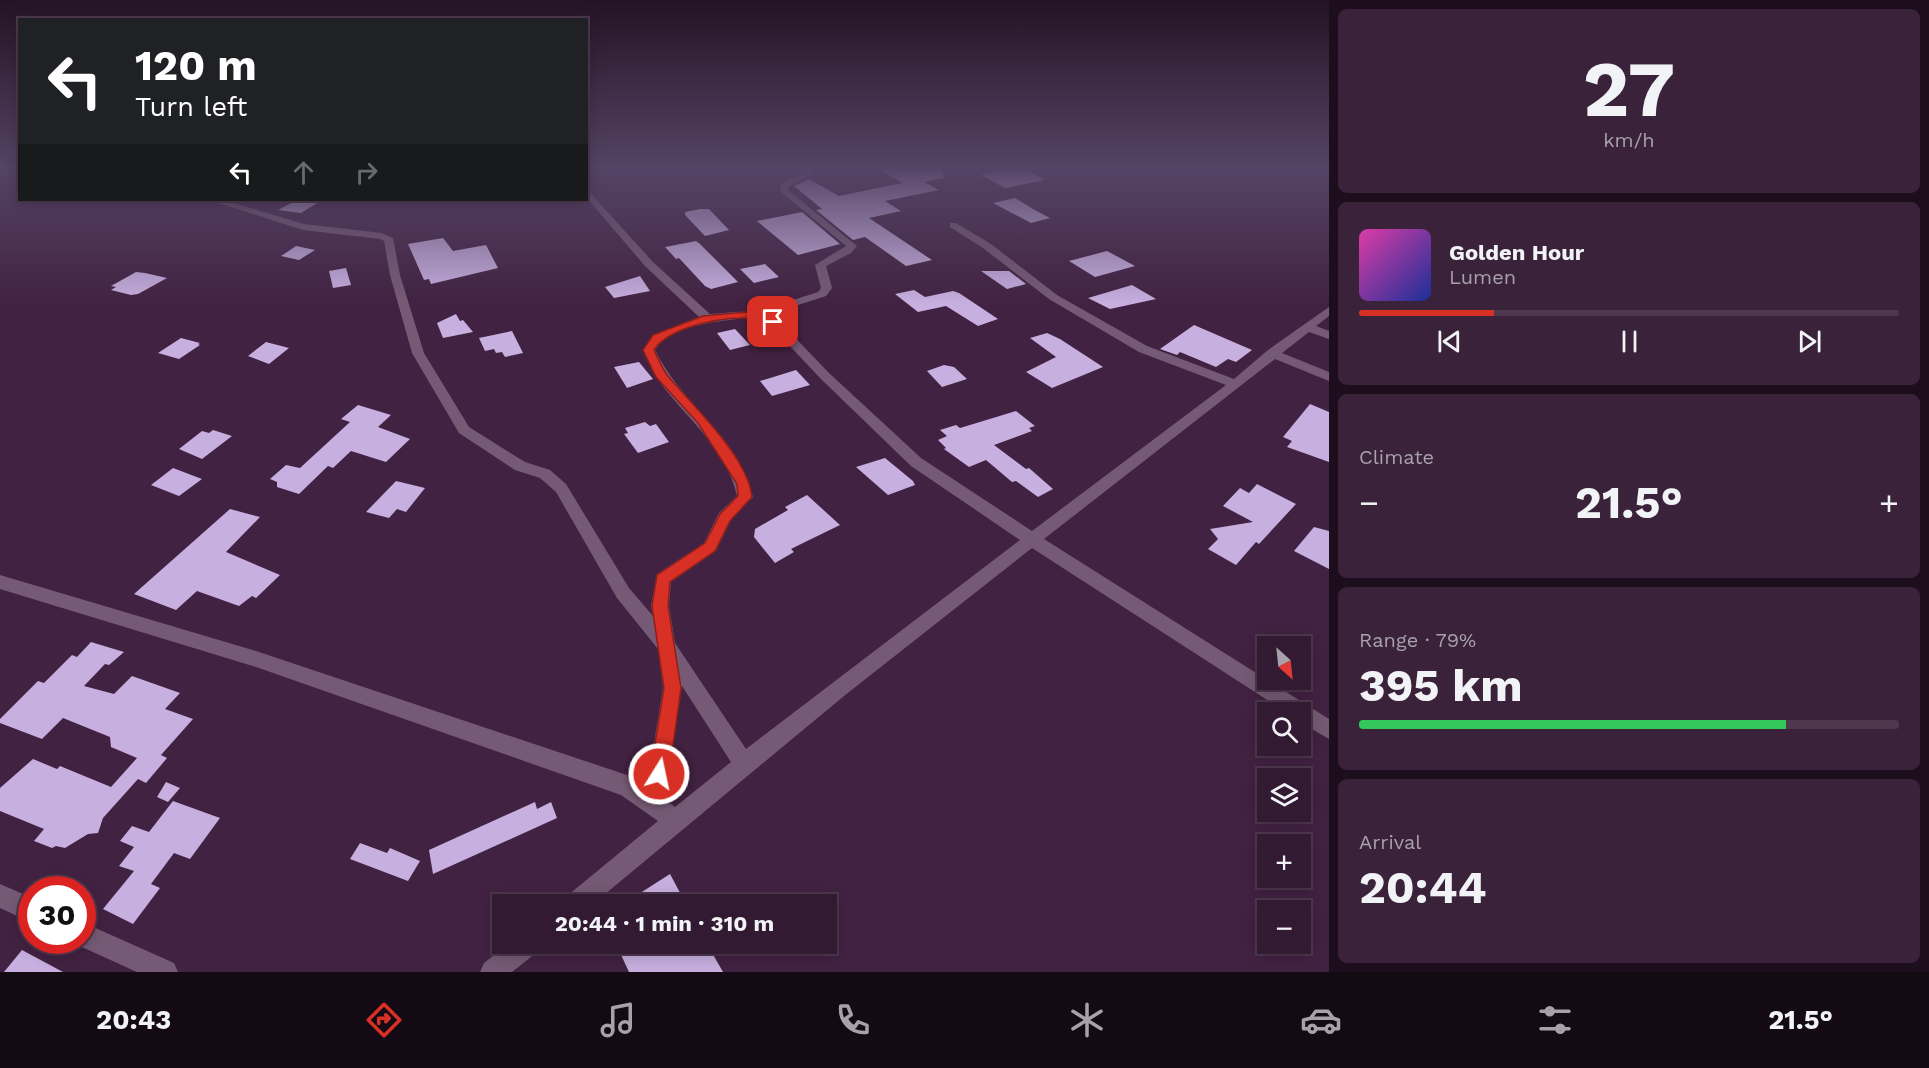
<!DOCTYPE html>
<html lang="en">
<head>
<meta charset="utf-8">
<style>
  :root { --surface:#321a32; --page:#3a233a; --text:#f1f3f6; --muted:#a8a1ac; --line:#4d384d; --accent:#d93025 }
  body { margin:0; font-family:"Work Sans",sans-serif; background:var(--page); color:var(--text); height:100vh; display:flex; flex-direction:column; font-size:22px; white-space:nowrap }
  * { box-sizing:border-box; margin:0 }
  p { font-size:20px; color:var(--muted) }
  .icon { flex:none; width:33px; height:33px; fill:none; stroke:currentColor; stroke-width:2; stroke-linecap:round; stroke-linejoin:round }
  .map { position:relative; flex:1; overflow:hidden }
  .drawer { display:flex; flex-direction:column; gap:9px; padding:9px; background:#1c0e1c; width:600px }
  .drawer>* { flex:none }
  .guide { position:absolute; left:18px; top:18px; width:570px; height:183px; border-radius:0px; box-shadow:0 3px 15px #0003,0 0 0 2px var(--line); background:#202124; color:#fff; overflow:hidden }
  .needle { width:39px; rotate:153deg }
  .buttons { position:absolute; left:1257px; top:636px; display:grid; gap:12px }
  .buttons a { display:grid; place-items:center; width:54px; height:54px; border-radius:0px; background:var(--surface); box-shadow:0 3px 15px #0003,0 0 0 2px var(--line); font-size:30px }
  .speed { position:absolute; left:18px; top:876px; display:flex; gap:12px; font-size:30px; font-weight:700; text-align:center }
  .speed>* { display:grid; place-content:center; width:78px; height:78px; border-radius:50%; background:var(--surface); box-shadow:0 3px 15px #0003,0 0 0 2px var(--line); line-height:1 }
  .speed .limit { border:9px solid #d22; background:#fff; color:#111 }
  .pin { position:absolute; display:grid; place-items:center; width:51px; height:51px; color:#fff; margin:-26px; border-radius:12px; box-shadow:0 3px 9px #0006 }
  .me { position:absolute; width:66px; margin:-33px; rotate:10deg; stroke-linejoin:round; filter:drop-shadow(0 0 4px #0008) }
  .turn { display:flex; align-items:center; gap:21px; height:126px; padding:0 18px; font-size:27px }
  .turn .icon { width:78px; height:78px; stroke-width:2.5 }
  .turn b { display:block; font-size:42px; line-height:51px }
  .lanes { display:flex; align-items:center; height:57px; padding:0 18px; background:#0003; justify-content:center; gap:30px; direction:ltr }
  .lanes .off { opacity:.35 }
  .big { font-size:45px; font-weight:700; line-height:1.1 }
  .drawer .tile { flex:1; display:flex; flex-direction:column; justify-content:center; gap:9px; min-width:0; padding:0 21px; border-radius:9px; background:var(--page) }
  .drawer .dial { align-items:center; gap:0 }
  .dial b { font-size:78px; line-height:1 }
  .song { display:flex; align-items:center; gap:18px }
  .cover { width:72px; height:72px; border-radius:9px; background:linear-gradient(135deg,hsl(320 70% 55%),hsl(230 70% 35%)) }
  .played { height:6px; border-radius:3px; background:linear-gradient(90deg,var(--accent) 25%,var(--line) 25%) }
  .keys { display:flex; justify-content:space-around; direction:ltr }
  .heat { display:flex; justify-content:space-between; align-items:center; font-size:33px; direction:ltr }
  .charge { height:9px; border-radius:4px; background:linear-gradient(90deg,#34c759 79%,var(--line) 0) }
  .trip { position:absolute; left:492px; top:894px; width:345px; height:60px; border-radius:0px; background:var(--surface); box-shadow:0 3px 15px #0003,0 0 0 2px var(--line); font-weight:700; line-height:60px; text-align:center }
  .menu { display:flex; height:96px; justify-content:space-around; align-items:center; background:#140a14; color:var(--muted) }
  .menu .icon { width:42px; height:42px }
  .menu .on { color:var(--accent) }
  .menu b { font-size:27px; color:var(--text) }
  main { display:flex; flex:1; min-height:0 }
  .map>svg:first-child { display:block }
  .building { fill:#c7afdf }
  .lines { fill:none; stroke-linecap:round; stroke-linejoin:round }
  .minor { fill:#765a75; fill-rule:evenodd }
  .route { fill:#d93025; stroke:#8d1f18; stroke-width:1.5 }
</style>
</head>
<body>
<main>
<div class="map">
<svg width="1329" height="972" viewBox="0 0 1329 972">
  <rect width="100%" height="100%" fill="#422242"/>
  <path class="building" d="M 886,168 L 902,168 L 908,172 L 942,168 L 944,178 L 924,182 L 939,190 L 885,201 L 901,211 L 869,218 L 932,260 L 906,266 L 865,237 L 853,240 L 816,210 L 822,209 L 794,186 L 809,179 L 839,196 L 902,183 L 884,172 Z
    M 1015,168 L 1022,168 L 1045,180 L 1005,188 L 981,175 Z
    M 1015,198 L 1033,209 L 1050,218 L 1031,223 L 993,203 Z
    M 297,200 L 322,200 L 301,213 L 278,210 Z
    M 700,209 L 709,209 L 729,230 L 705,236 L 685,215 L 685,212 Z
    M 802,212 L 840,244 L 798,255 L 757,221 Z
    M 443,238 L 453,251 L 486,245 L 498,268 L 431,284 L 429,279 L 424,280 L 408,244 Z
    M 696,241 L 700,244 L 738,282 L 711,289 L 705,286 L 679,258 L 676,259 L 665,247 Z
    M 296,246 L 315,250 L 299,260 L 281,256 Z
    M 1107,251 L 1135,266 L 1095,277 L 1069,261 Z
    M 765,264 L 779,277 L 754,283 L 740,269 Z
    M 346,268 L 351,285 L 333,288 L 329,271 Z
    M 981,271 L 1009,271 L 1026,284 L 1007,289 Z
    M 136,272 L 145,273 L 167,278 L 138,294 L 131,295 L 111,290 L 116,287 L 111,286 Z
    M 640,276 L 650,291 L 614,298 L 605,287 Z
    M 1132,285 L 1156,299 L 1110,309 L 1088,298 Z
    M 914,290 L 925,297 L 953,291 L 959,293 L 998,319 L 978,326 L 946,306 L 918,312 L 895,294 Z
    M 456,314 L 460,321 L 463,320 L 473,332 L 443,338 L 437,323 Z
    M 1194,325 L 1252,350 L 1236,362 L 1228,359 L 1216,367 L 1180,352 L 1177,355 L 1160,349 Z
    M 735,329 L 750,345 L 730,350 L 717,333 Z
    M 512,331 L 523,353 L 505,357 L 502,352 L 496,353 L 494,349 L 485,351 L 479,338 Z
    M 1047,333 L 1060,339 L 1103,367 L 1052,388 L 1026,372 L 1056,357 L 1030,338 Z
    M 181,338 L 200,343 L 198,344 L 200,345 L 179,359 L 158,353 Z
    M 266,342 L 289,348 L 269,364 L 248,356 Z
    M 639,362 L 653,379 L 627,388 L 614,367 Z
    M 944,365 L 954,367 L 967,379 L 942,387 L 927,371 Z
    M 796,370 L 810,385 L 772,396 L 760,381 Z
    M 1310,404 L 1329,412 L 1329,462 L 1287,447 L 1292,441 L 1283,437 Z
    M 358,405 L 391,415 L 378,427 L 410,439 L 386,462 L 351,451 L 333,468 L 328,466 L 299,494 L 277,487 L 277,482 L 270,479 L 286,465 L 300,468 L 350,422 L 341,419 Z
    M 1016,411 L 1035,426 L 1029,428 L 1032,431 L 994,445 L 1026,469 L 1029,468 L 1053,489 L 1038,497 L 1016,481 L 1012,482 L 986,460 L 969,467 L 944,449 L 946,448 L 938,440 L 947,436 L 940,430 L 956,425 L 960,428 Z
    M 645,422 L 650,426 L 656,424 L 669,442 L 638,453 L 624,434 L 628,433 L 625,428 Z
    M 213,430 L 232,436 L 202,459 L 179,449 L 202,431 L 209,433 Z
    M 885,458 L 913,481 L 915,485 L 888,495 L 856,467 Z
    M 173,468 L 202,479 L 179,496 L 151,485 Z
    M 396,481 L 425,488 L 406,512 L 397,509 L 389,518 L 366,512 Z
    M 1257,484 L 1296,504 L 1259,544 L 1256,542 L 1236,565 L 1208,549 L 1218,539 L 1210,529 L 1253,522 L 1223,506 L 1240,488 L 1249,493 Z
    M 807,495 L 840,525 L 799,545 L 791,549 L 794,552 L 775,563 L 754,537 L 755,529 L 788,510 L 785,507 Z
    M 230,509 L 260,517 L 226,552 L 280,575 L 256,598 L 252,596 L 239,606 L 197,591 L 176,610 L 134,594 Z
    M 1314,527 L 1329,531 L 1329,569 L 1294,551 Z
    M 91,642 L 124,652 L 109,665 L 105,664 L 84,686 L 114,694 L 132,676 L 180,693 L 165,709 L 193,719 L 161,755 L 167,758 L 146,783 L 138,779 L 103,818 L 98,833 L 88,834 L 65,848 L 56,846 L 52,848 L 34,841 L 44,829 L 0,811 L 0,788 L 33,759 L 57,769 L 60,766 L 111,787 L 137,758 L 111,747 L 110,737 L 63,718 L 42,739 L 0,723 L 0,719 L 38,681 L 44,683 L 72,655 L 77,657 Z
    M 166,782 L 180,788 L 168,802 L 157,797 Z
    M 173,801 L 220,818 L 190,859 L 174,853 L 151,884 L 160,888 L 133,924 L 103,909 L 134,871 L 119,866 L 134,847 L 120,841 L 132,826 L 149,832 Z
    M 535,802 L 537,809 L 551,802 L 557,818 L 433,874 L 429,850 Z
    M 360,843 L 387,853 L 390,848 L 420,861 L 408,881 L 350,859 Z
    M 670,874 L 686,904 L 623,904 Z
    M 616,944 L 707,944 L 723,972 L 629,972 Z
    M 22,950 L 63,972 L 4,972 Z"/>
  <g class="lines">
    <path class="minor" d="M 801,168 L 810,168 L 811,175 L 788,187 L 789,191 L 857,246 L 851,253 L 826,266 L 832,288 L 826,296 L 795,306 L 780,322 L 829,373 L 921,458 L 1032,531 L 1226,385 L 1139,352 L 1049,299 L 983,248 L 950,227 L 950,223 L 956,223 L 991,244 L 1057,295 L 1147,346 L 1234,379 L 1268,350 L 1329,307 L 1329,316 L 1316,326 L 1329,331 L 1329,339 L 1309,332 L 1282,353 L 1329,372 L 1329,381 L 1275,359 L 1044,539 L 1329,719 L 1329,739 L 1300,722 L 1300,712 L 1286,712 L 1032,548 L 844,696 L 593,904 L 563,904 L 567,896 L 658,821 L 621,795 L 256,667 L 0,589 L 0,575 L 256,651 L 627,775 L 644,785 L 649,774 L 663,688 L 658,649 L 617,598 L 556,492 L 540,478 L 515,470 L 459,433 L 412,353 L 390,275 L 384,241 L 380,239 L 303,230 L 219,203 L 227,201 L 304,224 L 382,233 L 393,238 L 400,275 L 424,353 L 469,427 L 525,462 L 550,470 L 566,484 L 629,588 L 653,616 L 651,606 L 657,574 L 704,543 L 719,513 L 737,496 C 726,445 682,416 655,375 C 650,367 647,358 643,350 L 653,335 L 699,317 L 645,266 L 586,197 L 586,188 L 653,262 L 710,314 C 730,313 752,308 771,317 L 787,302 L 818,292 L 821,288 L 815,265 L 846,246 L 781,192 L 780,184 L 803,174 ZM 746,318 L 758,319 L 769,324 L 821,379 L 911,466 L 1020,540 L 746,749 L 675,643 L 669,606 L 671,582 L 716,551 L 731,520 L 753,497 C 738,434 682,406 655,350 C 671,325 719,321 746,318 ZM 682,686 L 731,762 L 675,807 L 661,797 L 669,774 Z
      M 0,884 L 32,898 L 32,923 L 0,908 Z
      M 82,922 L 174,963 L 178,972 L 137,972 L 73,943 L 73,940 L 82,940 Z
      M 508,944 L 539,944 L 536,953 L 512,972 L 480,972 L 484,963 Z"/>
  </g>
  <linearGradient id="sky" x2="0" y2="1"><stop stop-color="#241324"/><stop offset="0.55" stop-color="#544465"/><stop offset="1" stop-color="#544465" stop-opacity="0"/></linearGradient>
  <rect width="1329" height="304" fill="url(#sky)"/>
  <path class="route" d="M 747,312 L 764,314 L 778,322 L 773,325 C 767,324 761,320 755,319 C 729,314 668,327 654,350 C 658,358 662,368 667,375 C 693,406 748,457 752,497 L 730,521 L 715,551 L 670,582 L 668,606 L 681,688 L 669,774 L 666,781 L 659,783 L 652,781 L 650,774 L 664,688 L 652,606 L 657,575 L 705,543 L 720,514 L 738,496 L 737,484 L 698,423 L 656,377 L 643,350 L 653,335 L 703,316 Z"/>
</svg>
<div class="buttons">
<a><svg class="needle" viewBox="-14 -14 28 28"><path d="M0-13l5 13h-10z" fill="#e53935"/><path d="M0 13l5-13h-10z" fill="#a8a1ac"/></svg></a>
<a><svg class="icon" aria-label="search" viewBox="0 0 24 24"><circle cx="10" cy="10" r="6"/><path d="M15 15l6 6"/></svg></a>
<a><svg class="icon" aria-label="layers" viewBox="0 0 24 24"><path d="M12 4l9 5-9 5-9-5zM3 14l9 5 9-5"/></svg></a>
<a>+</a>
<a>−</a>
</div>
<div class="speed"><div class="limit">30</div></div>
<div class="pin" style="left:773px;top:322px;background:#d93025"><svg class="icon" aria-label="arrive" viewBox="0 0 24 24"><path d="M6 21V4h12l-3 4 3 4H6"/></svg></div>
<svg class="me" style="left:659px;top:774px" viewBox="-20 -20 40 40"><circle r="17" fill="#d93025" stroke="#fff" stroke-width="3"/><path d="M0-11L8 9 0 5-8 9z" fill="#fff"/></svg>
<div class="trip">20:44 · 1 min · 310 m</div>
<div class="guide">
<div class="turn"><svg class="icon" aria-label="left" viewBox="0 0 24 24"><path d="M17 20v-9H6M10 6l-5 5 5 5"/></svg><div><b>120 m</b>Turn left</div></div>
<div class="lanes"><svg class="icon" aria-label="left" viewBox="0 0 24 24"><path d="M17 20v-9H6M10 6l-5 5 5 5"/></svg><svg class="icon off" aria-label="ahead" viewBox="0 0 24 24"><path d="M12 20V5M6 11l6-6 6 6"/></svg><svg class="icon off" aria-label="right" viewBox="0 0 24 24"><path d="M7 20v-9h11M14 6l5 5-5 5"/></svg></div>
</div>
</div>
<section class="drawer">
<div class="tile dial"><b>27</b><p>km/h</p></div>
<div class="tile">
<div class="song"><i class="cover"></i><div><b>Golden Hour</b><p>Lumen</p></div></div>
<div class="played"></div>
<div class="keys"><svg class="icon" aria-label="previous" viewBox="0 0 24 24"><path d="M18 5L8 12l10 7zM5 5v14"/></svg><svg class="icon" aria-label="pause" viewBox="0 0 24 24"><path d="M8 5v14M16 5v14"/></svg><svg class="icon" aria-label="next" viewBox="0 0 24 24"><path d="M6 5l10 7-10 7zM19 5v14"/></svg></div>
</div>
<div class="tile"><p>Climate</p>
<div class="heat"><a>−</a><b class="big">21.5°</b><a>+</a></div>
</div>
<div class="tile"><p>Range · 79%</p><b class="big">395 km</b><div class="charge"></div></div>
<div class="tile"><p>Arrival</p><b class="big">20:44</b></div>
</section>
</main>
<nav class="menu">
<b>20:43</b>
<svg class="icon on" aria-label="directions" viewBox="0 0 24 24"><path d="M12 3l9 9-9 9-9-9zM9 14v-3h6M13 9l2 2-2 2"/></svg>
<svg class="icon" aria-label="music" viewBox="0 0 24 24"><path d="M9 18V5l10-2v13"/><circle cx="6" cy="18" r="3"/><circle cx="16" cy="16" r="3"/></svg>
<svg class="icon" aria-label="phone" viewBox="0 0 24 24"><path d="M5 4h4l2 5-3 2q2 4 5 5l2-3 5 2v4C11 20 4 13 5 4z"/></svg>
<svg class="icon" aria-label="climate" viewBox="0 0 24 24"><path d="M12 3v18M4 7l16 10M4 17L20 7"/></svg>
<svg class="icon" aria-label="car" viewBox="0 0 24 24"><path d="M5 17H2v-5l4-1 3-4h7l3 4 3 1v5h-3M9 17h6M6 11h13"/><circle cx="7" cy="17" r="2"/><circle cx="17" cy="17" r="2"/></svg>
<svg class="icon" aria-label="filters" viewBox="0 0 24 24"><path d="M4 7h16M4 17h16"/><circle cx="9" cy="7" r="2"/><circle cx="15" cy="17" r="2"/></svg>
<b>21.5°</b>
</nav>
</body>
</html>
